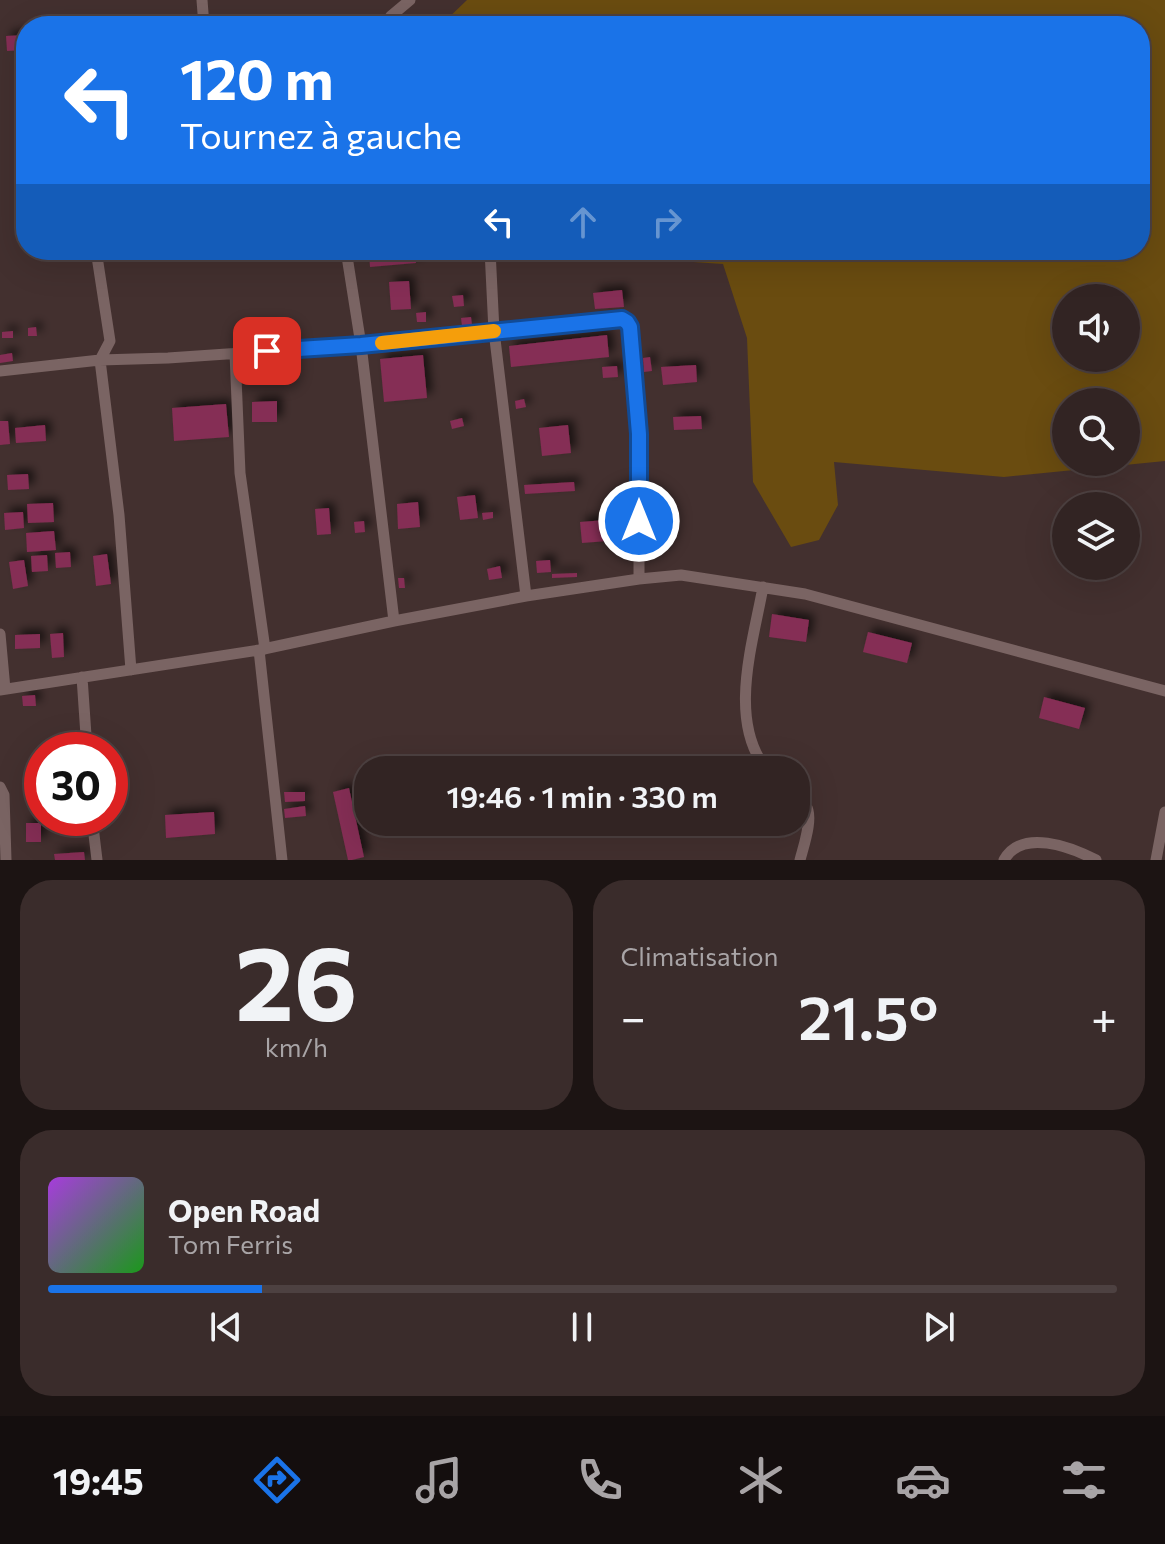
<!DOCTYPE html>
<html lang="fr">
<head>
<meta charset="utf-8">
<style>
  :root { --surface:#322423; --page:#3a2c2b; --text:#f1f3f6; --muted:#a8a4a6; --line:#4d4141; --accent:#1a73e8 }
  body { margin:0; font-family:Commissioner,sans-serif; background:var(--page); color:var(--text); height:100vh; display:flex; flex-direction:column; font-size:30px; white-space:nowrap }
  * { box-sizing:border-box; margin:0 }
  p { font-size:26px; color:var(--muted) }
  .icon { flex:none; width:44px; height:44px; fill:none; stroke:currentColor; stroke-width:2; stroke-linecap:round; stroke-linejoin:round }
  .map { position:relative; height:860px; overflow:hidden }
  .sheet { display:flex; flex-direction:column; gap:20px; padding:20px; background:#1c1413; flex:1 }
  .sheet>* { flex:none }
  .hud { position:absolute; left:16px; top:16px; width:1134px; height:244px; border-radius:32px; box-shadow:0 8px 32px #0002,0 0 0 2px var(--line); background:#1a73e8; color:#fff; overflow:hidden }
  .controls { position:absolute; left:1052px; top:284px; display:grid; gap:16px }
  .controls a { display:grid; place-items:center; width:88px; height:88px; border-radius:50%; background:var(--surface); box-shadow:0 8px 32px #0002,0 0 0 2px var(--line); font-size:40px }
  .speed { position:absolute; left:24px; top:732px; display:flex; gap:16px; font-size:40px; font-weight:700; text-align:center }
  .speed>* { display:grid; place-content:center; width:104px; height:104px; border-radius:50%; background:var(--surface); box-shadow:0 8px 32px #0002,0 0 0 2px var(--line); line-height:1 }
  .speed .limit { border:12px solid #d22; background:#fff; color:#111 }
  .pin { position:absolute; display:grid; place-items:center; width:68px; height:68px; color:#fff; margin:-34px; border-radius:16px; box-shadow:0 4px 12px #0006 }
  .me { position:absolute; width:88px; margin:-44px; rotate:0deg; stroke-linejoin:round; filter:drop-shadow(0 0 6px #0008) }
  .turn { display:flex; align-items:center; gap:28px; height:168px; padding:0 32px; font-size:36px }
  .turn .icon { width:104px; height:104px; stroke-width:2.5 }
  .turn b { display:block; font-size:56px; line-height:68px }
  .lanes { display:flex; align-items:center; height:76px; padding:0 32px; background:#0003; justify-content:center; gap:40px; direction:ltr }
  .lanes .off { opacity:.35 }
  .big { font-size:60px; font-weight:600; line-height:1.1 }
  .sheet .card { flex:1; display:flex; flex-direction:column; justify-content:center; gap:12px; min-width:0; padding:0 28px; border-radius:32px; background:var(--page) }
  .sheet .dial { align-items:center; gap:0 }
  .dial b { font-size:104px; line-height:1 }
  .song { display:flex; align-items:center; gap:24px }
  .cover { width:96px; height:96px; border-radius:12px; background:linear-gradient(135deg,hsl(280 70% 55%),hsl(120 70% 35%)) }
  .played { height:8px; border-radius:4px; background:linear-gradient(90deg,var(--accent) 20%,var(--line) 20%) }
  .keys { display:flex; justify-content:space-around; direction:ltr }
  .heat { display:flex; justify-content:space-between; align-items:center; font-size:44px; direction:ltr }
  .sheet .tiles { flex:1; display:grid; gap:20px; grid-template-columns:1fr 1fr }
  .card:last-child { grid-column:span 2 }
  .trip { position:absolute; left:354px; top:756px; width:456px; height:80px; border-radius:32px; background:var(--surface); box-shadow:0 8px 32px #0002,0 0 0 2px var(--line); font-weight:600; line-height:80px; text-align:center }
  .tab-bar { display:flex; height:128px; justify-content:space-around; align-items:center; background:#140e0e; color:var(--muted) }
  .tab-bar .icon { width:56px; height:56px }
  .tab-bar .on { color:var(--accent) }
  .tab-bar b { font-size:36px; color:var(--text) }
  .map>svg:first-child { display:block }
  .green { fill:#6a4c10; fill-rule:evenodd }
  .building { fill:#852d54; filter:url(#shadow) }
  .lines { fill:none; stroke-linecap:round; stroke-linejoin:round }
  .minor { stroke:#7a6463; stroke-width:11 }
  .route-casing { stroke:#114b97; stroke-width:20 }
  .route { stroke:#1a73e8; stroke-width:14 }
  .slow { stroke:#f59e0b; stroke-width:14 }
</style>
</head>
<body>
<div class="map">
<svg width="1165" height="860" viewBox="0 0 1165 860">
  <defs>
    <filter id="shadow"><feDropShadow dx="5.5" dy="-5.5" stdDeviation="4" flood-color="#0009"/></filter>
  </defs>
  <rect width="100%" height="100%" fill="#43302f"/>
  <path class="green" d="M 467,0 L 1165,0 L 1165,461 L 1004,477 L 834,462 L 838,505 L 819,540 L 791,547 L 753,482 L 747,338 L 723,264 L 512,250 L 1140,250 L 1140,26 L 440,26 ZM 1066,298 L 1126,298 L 1126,358 L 1066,358 ZM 1066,402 L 1126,402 L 1126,462 L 1066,462 Z"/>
  <path class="building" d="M 26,35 L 26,50 L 7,51 L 6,36 Z
    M 137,250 L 159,250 L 159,257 L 138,258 Z
    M 415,250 L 416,263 L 370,267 L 369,254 Z
    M 409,281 L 411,309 L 391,310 L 389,282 Z
    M 622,290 L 624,307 L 595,309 L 593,293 Z
    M 463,295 L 464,306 L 454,307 L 452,296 Z
    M 426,312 L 426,322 L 417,322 L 416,313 Z
    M 471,317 L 472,325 L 462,326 L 461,318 Z
    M 36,327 L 37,336 L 28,336 L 28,328 Z
    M 13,331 L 13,338 L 2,338 L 2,332 Z
    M 607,335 L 609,357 L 511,367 L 509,346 Z
    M 12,353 L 13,361 L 0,363 L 0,355 Z
    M 423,355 L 427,398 L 384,402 L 380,359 Z
    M 650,357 L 652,371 L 644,372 L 643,358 Z
    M 696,365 L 697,382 L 663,385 L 661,367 Z
    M 617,366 L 618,377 L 603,378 L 602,367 Z
    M 524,399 L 526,407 L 516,409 L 515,401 Z
    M 277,401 L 277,422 L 252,422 L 252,402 Z
    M 226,404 L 229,437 L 174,441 L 172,408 Z
    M 701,416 L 702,429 L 674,430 L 673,417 Z
    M 462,418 L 464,426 L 452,429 L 450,421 Z
    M 0,421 L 8,421 L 10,444 L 0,445 Z
    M 45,425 L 46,441 L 16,443 L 15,428 Z
    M 568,425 L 571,453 L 542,456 L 539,428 Z
    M 28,474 L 29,489 L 8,490 L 7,475 Z
    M 574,482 L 575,491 L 525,494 L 524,485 Z
    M 475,495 L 478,518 L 460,520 L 457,497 Z
    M 418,502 L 420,527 L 398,529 L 397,504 Z
    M 53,503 L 54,522 L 28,523 L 27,504 Z
    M 329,508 L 331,534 L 317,535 L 315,509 Z
    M 23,512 L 24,528 L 5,530 L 4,513 Z
    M 493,512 L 493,518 L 483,520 L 482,513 Z
    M 606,520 L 608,541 L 582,543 L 580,522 Z
    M 364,521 L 365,532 L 355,533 L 354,522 Z
    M 54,531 L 56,550 L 27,552 L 26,533 Z
    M 70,552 L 71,567 L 56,568 L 55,553 Z
    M 107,554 L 111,584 L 96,586 L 93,556 Z
    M 47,555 L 48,571 L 32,572 L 31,556 Z
    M 24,560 L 28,586 L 13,589 L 9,562 Z
    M 550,560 L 551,572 L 537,573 L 536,561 Z
    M 500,566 L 502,578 L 489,580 L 487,569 Z
    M 577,573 L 577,577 L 552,578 L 552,574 Z
    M 398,578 L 404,578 L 405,588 L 399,588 Z
    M 772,614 L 809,620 L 806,642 L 769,637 Z
    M 868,632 L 912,643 L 907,663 L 863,652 Z
    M 63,633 L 64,657 L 52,658 L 50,634 Z
    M 40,634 L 40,648 L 15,649 L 15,635 Z
    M 35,695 L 36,706 L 23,706 L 22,696 Z
    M 1044,697 L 1085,708 L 1079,729 L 1039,718 Z
    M 349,788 L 364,857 L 352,860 L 348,860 L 333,792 Z
    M 284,792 L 305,792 L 305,801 L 285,802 Z
    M 305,806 L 306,816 L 285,818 L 284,809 Z
    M 214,812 L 215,834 L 166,838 L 165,815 Z
    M 26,823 L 41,823 L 41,842 L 26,842 Z
    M 84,852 L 85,860 L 55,860 L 54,854 Z"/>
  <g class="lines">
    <path class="minor" d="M 202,0 L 204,26
      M 384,26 L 391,16 L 410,0
      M 96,250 L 110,341 L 100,360 L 119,515 L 131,670
      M 346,250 L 361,345 L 394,621
      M 490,250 L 494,331 L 526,596
      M 235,353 L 240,473 L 265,649
      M 0,371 L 100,360 L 168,358 L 361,345 L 622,319 L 630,327 L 639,434 L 639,579
      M 763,587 C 753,643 727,721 767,770
      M 0,634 L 5,689
      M 259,650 L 282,860
      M 82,677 L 87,750
      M 0,690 L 259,650 L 394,621 L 526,596 L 639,579 L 681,575 L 805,594 L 1165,691
      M 0,787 L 4,795 L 6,860
      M 796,798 C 798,799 805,805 806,806 C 814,817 803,848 800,860
      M 92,818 L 97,860
      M 1004,860 C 1022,828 1071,847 1096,860
      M 1156,860 L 1165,812"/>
  </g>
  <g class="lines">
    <defs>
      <path id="route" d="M 267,351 L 361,345 L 622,319 L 627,322 L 630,327 L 639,434 L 639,521"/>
    </defs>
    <use href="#route" class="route-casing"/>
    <use href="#route" class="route"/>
    <path class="slow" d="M 382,343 L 494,331"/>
  </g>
</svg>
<div class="controls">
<a><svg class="icon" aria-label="sound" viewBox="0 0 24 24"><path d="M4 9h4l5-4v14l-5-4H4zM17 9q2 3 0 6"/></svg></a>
<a><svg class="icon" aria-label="search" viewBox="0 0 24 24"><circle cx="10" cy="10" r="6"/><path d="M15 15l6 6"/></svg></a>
<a><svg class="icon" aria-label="layers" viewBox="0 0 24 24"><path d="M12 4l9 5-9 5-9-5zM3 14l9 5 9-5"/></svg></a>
</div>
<div class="speed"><div class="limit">30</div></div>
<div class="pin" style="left:267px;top:351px;background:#d93025"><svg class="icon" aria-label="arrive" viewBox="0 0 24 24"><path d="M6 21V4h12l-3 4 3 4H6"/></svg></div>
<svg class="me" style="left:639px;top:521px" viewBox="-20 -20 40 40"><circle r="17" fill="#1a73e8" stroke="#fff" stroke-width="3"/><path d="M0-11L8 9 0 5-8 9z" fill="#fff"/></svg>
<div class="trip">19:46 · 1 min · 330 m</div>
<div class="hud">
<div class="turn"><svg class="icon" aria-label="left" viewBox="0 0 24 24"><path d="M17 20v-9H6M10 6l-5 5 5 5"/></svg><div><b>120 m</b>Tournez à gauche</div></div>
<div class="lanes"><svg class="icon" aria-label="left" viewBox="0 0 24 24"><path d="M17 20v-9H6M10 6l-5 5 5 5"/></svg><svg class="icon off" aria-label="ahead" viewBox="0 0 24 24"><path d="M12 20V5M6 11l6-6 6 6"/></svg><svg class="icon off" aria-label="right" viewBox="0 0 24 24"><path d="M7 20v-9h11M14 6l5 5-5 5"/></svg></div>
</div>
</div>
<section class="sheet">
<div class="tiles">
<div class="card dial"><b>26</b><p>km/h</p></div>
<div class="card"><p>Climatisation</p>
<div class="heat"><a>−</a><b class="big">21.5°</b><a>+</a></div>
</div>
<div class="card">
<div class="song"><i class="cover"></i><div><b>Open Road</b><p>Tom Ferris</p></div></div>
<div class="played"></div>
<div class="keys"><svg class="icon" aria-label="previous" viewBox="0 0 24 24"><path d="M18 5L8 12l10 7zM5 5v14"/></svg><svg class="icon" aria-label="pause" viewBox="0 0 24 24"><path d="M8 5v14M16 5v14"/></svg><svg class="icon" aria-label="next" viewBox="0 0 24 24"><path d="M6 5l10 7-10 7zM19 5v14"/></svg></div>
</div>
</div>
</section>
<nav class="tab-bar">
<b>19:45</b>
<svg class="icon on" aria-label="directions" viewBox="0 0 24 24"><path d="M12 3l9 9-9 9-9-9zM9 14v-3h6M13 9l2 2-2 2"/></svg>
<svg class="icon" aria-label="music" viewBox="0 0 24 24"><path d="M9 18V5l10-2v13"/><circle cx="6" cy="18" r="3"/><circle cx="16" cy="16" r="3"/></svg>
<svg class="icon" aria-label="phone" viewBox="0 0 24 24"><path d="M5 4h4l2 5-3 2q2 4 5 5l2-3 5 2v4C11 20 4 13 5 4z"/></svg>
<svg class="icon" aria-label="climate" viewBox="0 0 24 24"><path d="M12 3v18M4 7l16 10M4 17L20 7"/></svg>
<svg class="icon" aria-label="car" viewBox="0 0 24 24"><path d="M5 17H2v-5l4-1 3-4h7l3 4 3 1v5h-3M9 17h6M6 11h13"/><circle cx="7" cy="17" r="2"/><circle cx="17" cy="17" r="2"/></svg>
<svg class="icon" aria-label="filters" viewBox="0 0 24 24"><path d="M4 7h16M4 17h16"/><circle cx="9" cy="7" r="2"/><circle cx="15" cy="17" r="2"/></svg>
</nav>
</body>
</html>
